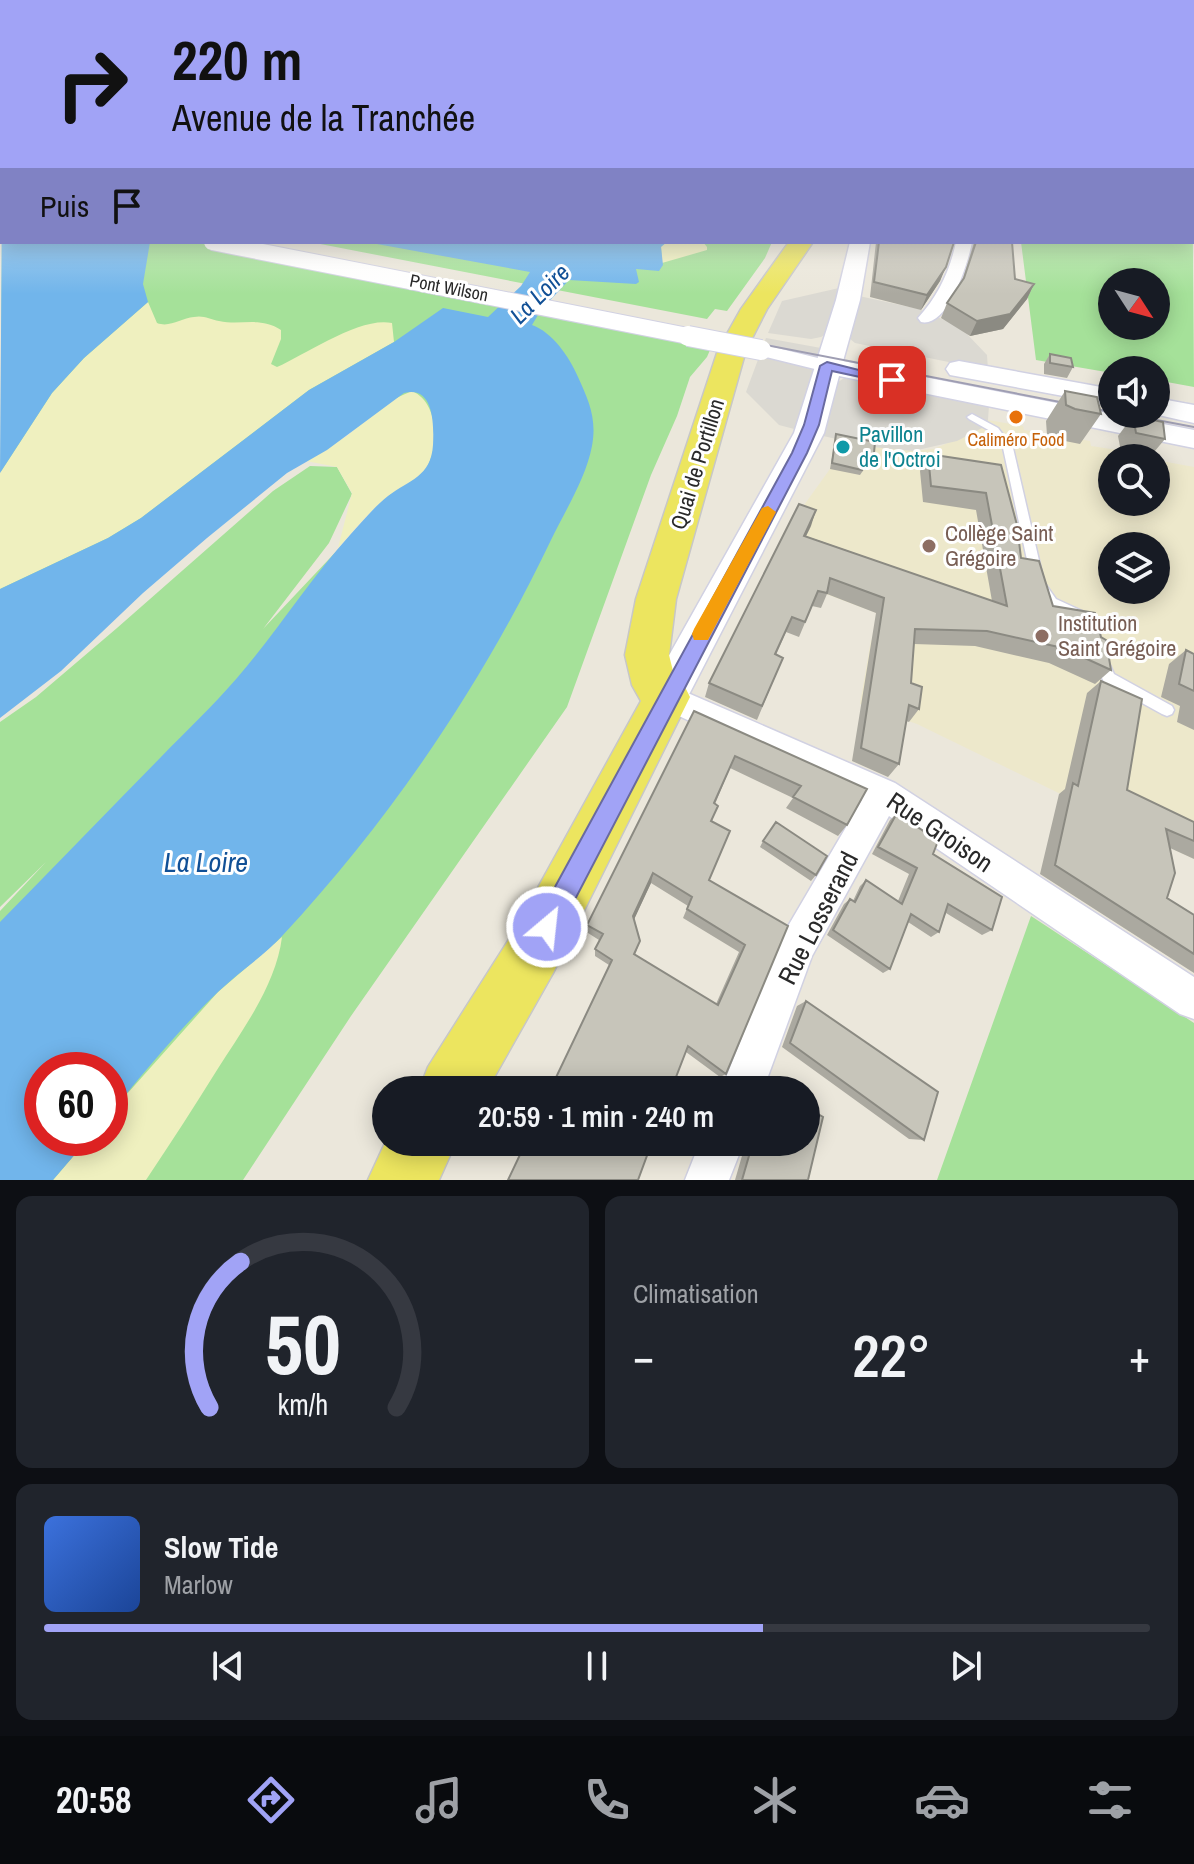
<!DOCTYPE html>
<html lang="fr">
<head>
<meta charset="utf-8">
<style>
  :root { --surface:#171b24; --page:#20242c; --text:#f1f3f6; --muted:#9ea1a6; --line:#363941; --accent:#a1a3f6 }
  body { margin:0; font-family:"Archivo Narrow",sans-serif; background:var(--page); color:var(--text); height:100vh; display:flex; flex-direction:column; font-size:30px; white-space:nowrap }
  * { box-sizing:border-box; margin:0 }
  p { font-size:26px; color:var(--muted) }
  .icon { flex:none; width:44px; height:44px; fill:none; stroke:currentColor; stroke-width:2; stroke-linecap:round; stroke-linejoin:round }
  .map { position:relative; height:1180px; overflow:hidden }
  .panel { display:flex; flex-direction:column; gap:16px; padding:16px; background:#0d0f14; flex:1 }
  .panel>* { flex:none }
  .top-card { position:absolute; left:0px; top:0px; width:1194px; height:244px; box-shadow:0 4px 20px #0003; background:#a1a3f6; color:#111; overflow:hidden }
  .needle { width:52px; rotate:126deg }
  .controls { position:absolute; left:1098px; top:268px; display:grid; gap:16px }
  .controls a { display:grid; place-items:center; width:72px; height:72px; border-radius:50%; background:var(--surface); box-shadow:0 4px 20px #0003; font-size:40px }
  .speed { position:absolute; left:24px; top:1052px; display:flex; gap:16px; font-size:40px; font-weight:700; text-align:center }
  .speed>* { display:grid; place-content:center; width:104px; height:104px; border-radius:50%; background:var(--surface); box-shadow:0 4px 20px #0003; line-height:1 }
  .speed .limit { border:12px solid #d22; background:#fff; color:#111 }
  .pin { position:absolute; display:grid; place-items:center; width:68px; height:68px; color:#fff; margin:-34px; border-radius:16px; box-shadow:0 4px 12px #0006 }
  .me { position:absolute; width:88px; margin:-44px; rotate:28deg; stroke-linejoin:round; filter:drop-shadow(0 0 6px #0008) }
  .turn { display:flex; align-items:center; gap:28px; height:168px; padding:0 40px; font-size:36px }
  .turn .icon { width:104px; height:104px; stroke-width:2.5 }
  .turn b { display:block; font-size:56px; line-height:68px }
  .then { display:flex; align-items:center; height:76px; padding:0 40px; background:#0003; gap:16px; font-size:30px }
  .big { font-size:60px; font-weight:600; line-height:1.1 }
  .panel .widget { flex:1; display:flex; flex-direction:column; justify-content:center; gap:12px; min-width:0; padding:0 28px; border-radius:16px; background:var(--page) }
  .panel .dial { align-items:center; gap:0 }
  .dial svg { height:208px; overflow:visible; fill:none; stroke:var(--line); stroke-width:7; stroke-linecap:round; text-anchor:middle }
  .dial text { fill:var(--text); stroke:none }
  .song { display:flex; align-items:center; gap:24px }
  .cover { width:96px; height:96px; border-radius:12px; background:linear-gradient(135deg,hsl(220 70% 55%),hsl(220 70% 35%)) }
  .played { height:8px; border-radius:4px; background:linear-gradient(90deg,var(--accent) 65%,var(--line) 65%) }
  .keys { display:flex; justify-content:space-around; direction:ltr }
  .heat { display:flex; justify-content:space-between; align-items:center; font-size:44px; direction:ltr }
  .panel .tiles { flex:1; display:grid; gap:16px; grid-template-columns:1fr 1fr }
  .widget:last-child { grid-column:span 2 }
  .trip { position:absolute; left:372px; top:1076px; width:448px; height:80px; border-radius:40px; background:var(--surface); box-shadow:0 4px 20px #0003; font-weight:600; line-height:80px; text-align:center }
  .tabs { display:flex; height:128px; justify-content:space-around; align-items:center; background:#090b0e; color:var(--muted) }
  .tabs .icon { width:56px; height:56px }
  .tabs .active { color:var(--accent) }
  .tabs b { font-size:36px; color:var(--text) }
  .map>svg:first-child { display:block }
  .education { fill:#ede8cb; fill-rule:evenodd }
  .green { fill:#a5e199; fill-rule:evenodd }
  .sand { fill:#eff0bf }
  .plaza { fill:#dbd9d2 }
  .water { fill:#71b5eb }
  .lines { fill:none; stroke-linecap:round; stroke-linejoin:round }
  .lane-casing { stroke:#d1d1e2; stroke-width:3 }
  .street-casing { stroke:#d1d1e2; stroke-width:3 }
  .secondary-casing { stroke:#d1d1e2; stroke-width:3 }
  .primary-casing { stroke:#c7c7c7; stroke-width:3 }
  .lane { fill:#fff; fill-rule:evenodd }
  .street { fill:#fff; fill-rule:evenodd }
  .secondary { fill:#fff; fill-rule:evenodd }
  .primary { fill:#ece55f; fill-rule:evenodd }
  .tram { stroke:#9f9eb3; stroke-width:2 }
  .street-bridge-far1-casing { stroke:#d1d1e2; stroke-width:18; stroke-linecap:butt }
  .street-bridge-casing { stroke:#d1d1e2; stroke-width:22; stroke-linecap:butt }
  .street-bridge-far1 { stroke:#fff; stroke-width:16 }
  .street-bridge { stroke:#fff; stroke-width:20 }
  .wall { fill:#aba9a0; fill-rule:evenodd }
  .shaded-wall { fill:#8b8a82 }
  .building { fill:#c7c5ba; stroke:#8b8a82; stroke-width:2; fill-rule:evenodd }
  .route { fill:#a1a3f6; stroke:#696aa0; stroke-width:2 }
  .slow { fill:#f59e0b }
  .food-dot { fill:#e8710a; stroke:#fff; stroke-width:3 }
  .culture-dot { fill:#0f9aa8; stroke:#fff; stroke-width:3 }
  .education-dot { fill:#8d6e63; stroke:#fff; stroke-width:3 }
  .labels { text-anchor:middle; stroke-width:6; stroke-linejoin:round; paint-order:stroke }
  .far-street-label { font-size:18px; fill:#292929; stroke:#fff }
  .far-food-label { font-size:18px; fill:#c56008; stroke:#fff }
  .culture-label { font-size:22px; fill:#0d838f; stroke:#fff; text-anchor:start }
  .street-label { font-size:22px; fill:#292929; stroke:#fff }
  .education-label { font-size:22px; fill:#785e54; stroke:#fff; text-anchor:start }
  .water-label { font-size:24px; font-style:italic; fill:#115096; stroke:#fff }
  .near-street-label { font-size:26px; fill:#292929; stroke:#fff }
  .near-water-label { font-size:28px; font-style:italic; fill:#115096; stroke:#fff }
</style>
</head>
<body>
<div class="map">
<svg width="1194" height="1180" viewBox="0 0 1194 1180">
  <rect width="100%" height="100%" fill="#ebe7db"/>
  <path class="education" d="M 988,420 L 1023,426 L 1024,430 L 1090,441 L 1091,446 L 1151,455 L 1152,458 L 1112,458 L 1112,502 L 1156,502 L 1156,460 L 1194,467 L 1194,859 L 917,724 L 860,704 L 871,640 L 889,647 L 882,615 L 767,572 L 794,519 L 830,469 L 832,460 L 869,468 L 873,447 L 913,451 L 934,449 L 984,427 ZM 1112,546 L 1156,546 L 1156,590 L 1112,590 Z"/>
  <path class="green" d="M 1192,129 L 1194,387 L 1156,380 L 1156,370 L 1112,370 L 1112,373 L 1036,360 L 1021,242 L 1192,242 ZM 1112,282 L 1156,282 L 1156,326 L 1112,326 Z
    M 2,197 L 2,242 L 227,242 L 713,343 L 707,357 L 690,377 L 677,416 L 651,475 L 567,707 L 351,1016 L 243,1180 L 0,1180 L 0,911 L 46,862 L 0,907 L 0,722 L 36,697 L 117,628 L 273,491 L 310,466 L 337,467 L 352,494 L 329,543 L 263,629 L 395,489 L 369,406 L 0,685 ZM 42,1070 L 110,1070 L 110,1138 L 42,1138 Z
    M 310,242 L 772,242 L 765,258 L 727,311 L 715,309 L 707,319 Z
    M 1031,916 L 1194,1023 L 1194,1180 L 937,1180 Z"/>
  <path class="sand" d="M 667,242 L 703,242 L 707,247 L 707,250 L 662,263 L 661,246 Z
    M 148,302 L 157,323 C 170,328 181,318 194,317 C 203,315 210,319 219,321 C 241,326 261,316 281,330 L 281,339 L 271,364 L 277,367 C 306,354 361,316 392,323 L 394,342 L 309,390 L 141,518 L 108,538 L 0,589 L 0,473 L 52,393 L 84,358 Z
    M 412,391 C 440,403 440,451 423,474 C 415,485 397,489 386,498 C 368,513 353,531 338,548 L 352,493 L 337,467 L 306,461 L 347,436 L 387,402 Z
    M 282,937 C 276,985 243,1029 217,1070 C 194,1107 170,1144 146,1180 L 53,1180 L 89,1138 L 110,1138 L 110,1113 L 218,992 Z"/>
  <path class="plaza" d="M 839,288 L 826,334 L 821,337 L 811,339 L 768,333 L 782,301 Z
    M 859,296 L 919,309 L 951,323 L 966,333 L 987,355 L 988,370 L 855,343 L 849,338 Z
    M 766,338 L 821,348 L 798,430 L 779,425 L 746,392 Z
    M 846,377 L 989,405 L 988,420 L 984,427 L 957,441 L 913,451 L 873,447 L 823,436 L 838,382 Z"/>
  <path class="water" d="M 2,200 L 2,242 L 150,242 L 143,284 L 148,302 L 84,358 L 52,393 L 0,473 Z
    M 366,242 L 667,242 L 661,247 L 663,265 L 659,271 L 636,269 L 639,282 L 636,284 L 569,280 L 541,310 L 532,325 C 552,332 569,356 578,377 C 589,401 597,419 592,446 C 586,478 565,511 551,540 C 483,683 391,819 283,935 C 264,956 240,971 219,991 C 180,1028 145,1072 110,1113 L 110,1070 L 42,1070 L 42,1138 L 89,1138 L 53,1180 L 0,1180 L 0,922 C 54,867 107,812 161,757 C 186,731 213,706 237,678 C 277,632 309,580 350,535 C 362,522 374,507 388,496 C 409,480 431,477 433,445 C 434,425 434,385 404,393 L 327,450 L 287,473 L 207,538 L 143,593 L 61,671 L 0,718 L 0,589 L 108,538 L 141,518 L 309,390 L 394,342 L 443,308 L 488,317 L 521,286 L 530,272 Z"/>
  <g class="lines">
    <defs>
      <path id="lane" d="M 972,414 L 998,428 L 1013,448 L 1044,582 L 1056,599 L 1082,611 L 1084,615 L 1082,619 L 1074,619 L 1048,605 L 1032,583 L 1003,448 L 992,432 L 969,419 L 967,417 Z
        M 1101,655 L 1106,657 L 1114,674 L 1172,706 L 1174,710 L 1172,714 L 1167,716 L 1162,714 L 1104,682 L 1094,661 L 1096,657 Z"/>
      <path id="street" d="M 0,197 L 2,197 L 2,205 L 0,205 Z
        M 956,242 L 972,242 C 968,263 948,328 921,322 L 918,318 C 938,296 950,271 956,242 Z
        M 761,344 L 834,362 L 836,366 L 827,372 L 754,354 L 752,350 L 754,346 Z
        M 667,684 L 895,783 L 1194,977 L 1194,1019 L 1180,1014 L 889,816 L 812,956 L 763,1090 L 721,1090 L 784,933 L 862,800 L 657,706 L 652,697 L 657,688 Z
        M 700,1142 L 744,1142 L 729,1180 L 685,1180 Z"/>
      <path id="secondary" d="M 850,242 L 870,242 L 860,300 L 843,361 L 1194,430 L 1194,448 L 839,376 L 824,433 L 681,710 L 667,715 L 653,710 L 647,697 L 653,684 L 794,433 L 836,300 Z
        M 959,361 L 1112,389 L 1112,405 L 950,375 L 946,369 L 950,363 Z
        M 1156,398 L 1194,405 L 1194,423 L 1154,414 Z"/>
      <path id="primary" d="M 789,242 L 813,242 L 767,309 L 746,350 L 676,599 L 669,655 L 674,675 L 683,683 L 690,697 L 553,973 L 487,1090 L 419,1090 L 428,1067 L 513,933 L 641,701 L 632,685 L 625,655 L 636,599 L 718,350 L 741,309 Z
        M 386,1141 L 386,1142 L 456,1142 L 439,1180 L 368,1180 Z"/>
    </defs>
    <use href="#lane" class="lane-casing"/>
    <use href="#street" class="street-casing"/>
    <use href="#secondary" class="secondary-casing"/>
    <use href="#primary" class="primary-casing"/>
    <use href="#lane" class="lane"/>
    <use href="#street" class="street"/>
    <use href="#secondary" class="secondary"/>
    <use href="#primary" class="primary"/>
    <path class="tram" d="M 233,242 L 1112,412
      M 1125,414 L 1194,427"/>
    <defs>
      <path id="street-bridge-far1" d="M 212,242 L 698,338"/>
      <path id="street-bridge" d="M 688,336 L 761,350"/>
    </defs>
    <use href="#street-bridge-far1" class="street-bridge-far1-casing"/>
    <use href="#street-bridge" class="street-bridge-casing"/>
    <use href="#street-bridge-far1" class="street-bridge-far1"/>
    <use href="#street-bridge" class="street-bridge"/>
  </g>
  <path class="wall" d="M 876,242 L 954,242 L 940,281 L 921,310 L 870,297 Z
    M 974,242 L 1012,242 L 1015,279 L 1034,284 L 1027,299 L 1003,329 L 970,336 L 941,318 L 947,303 L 962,282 Z
    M 1050,354 L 1073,367 L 1067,378 L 1044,374 L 1044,364 Z
    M 1115,365 L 1140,370 L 1112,370 L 1112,387 L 1109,385 L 1108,376 Z
    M 1065,391 L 1101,414 L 1080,444 L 1055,439 L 1047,435 L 1046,421 Z
    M 1133,416 L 1165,439 L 1149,458 L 1121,452 L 1118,436 Z
    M 836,434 L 871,459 L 860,475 L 830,469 Z
    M 928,454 L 1001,465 L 1021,558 L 1053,606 L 1111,670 L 1095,684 L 1049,663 L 975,646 L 914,644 L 911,683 L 919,709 L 909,722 L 906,721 L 899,764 L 888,777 L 852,761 L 876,613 L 827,594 L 821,608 L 812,606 L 799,637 L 786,632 L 776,655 L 783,658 L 757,720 L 705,697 L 709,683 L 811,526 L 806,536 L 992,601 L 976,510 L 923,502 L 920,471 Z
    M 1186,650 L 1194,654 L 1194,730 L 1177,722 L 1180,706 L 1161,697 L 1169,664 Z
    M 1101,681 L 1127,790 L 1194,822 L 1194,859 L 1170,848 L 1167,898 L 1194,915 L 1194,973 L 1040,874 L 1059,794 L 1065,789 L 1087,693 Z
    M 694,711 L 867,789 L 847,825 L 838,836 L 786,808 L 793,798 L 730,768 L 715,804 L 712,821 L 709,880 L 788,926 L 726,1074 L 720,1077 L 686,1052 L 609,965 L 595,956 L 595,949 L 599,940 L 588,933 L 587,925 ZM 651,883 L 688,906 L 683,918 L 739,952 L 716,1004 L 635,955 L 640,941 L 634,919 Z
    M 897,813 L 933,854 L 992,930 L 982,935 L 946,913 L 939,932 L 931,937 L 908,922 L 890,969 L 883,973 L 827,935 L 844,904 L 850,899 L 853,901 L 860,886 L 866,880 L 898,901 L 909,874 L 872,854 L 890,820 Z
    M 763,841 L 816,875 L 811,881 L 760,847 Z
    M 806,1001 L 924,1140 L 909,1139 L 782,1047 L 797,1006 Z
    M 746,1142 L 806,1142 L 808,1180 L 735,1180 Z"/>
  <path class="shaded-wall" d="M 946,267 L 940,281 L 921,310 L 927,295 Z
    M 1034,284 L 1027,299 L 1003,329 L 970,336 L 977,321 Z
    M 816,510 L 811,526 L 798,552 L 804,536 Z
    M 653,873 L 651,883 L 632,924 L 633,916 Z"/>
  <path class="building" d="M 879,242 L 954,242 L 946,267 L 927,295 L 874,282 Z
    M 976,242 L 1012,242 L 1015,279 L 1034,284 L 1010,314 L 977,321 L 947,303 L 964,278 Z
    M 1050,354 L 1071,358 L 1073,367 L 1050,363 Z
    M 1115,365 L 1140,369 L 1140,370 L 1116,370 Z
    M 1065,391 L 1097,397 L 1101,414 L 1075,409 L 1066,405 Z
    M 1133,416 L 1163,422 L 1165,439 L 1136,433 Z
    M 836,434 L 875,442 L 874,453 L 862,470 L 832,463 Z
    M 928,454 L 1001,465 L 1017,525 L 1021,558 L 1039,561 L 1053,606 L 1095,613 L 1101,637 L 1106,640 L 1111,670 L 1063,648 L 987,631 L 915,629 L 911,683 L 922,687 L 919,709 L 909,705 L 899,764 L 861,748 L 884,598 L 830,578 L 827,593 L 818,591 L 805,622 L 792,617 L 775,654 L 783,658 L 762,706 L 709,683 L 799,504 L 816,510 L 804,536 L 1007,606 L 986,493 L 931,486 Z
    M 1186,650 L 1194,654 L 1194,691 L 1179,684 Z
    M 1101,681 L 1142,699 L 1127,790 L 1194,822 L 1194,841 L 1166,829 L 1175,873 L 1167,898 L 1194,915 L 1194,954 L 1055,865 L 1073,783 L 1078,786 Z
    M 694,711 L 867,789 L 847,825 L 793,797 L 801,786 L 735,756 L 714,803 L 718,806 L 711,821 L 730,831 L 709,880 L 788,926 L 726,1074 L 688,1046 L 671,1090 L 550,1090 L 612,960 L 595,949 L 603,934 L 587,925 ZM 653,873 L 692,897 L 687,909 L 745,945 L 718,1005 L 634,954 L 640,941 L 633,916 Z
    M 897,813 L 938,841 L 933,854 L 1002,897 L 992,930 L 948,904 L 939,932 L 911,914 L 890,969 L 833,930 L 850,899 L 855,902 L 866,880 L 902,904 L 917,868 L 878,847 Z
    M 776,822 L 827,856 L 816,875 L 763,841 Z
    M 806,1001 L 938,1092 L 924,1140 L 790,1043 Z
    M 806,1107 L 823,1117 L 808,1180 L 742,1180 L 753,1142 L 806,1142 Z
    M 526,1142 L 652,1142 L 638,1180 L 508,1180 Z"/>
  <linearGradient id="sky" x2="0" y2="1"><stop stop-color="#78b4e9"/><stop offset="0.44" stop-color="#f6f4ef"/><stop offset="1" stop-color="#f6f4ef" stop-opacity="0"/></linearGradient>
  <rect width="1194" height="294" fill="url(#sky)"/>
  <path class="route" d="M 827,362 L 899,380 L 892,384 L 832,371 L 819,425 L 807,453 L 556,936 L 547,939 L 538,936 L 534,927 L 538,918 L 792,453 L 804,425 L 820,366 Z"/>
  <path class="slow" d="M 768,506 L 776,512 L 708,640 L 694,640 L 692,634 L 694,629 L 762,508 Z"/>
  <circle class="food-dot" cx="1016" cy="417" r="8"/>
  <circle class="culture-dot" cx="843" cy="447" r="8"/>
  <g class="education-dot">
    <circle cx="929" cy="546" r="8"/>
    <circle cx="1042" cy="636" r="8"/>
  </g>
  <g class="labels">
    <g class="far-street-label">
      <text transform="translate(449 288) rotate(11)" y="6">Pont Wilson</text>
    </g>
    <g class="far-food-label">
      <text x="1016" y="446">Caliméro Food</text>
    </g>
    <g class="culture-label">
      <text x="859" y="442">Pavillon<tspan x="859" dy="25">de l'Octroi</tspan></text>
    </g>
    <g class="street-label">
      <text transform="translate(697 464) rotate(-73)" y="8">Quai de Portillon</text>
    </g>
    <g class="education-label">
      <text x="945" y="541">Collège Saint<tspan x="945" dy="25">Grégoire</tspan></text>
      <text x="1058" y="631">Institution<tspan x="1058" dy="25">Saint Grégoire</tspan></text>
    </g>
    <g class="water-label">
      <text transform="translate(540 294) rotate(-45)" y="8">La Loire</text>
    </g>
    <g class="near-street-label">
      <text transform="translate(940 832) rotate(34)" y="9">Rue Groison</text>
      <text transform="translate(818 918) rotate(-63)" y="9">Rue Losserand</text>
    </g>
    <g class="near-water-label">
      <text x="206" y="872">La Loire</text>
    </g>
  </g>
</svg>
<div class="controls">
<a><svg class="needle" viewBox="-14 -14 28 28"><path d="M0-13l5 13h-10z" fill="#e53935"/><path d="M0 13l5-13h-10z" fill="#9ea1a6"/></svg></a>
<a><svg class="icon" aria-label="sound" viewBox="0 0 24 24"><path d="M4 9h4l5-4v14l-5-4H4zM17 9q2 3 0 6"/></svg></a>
<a><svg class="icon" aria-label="search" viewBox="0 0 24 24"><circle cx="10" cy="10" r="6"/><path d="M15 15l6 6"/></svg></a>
<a><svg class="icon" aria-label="layers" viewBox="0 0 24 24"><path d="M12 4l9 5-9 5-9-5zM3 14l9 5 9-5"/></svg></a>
</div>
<div class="speed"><div class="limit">60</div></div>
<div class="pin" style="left:892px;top:380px;background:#d93025"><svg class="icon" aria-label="arrive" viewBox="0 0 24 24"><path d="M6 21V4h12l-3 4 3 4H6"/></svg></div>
<svg class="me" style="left:547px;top:927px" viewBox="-20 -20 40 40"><circle r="17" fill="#a1a3f6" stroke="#fff" stroke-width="3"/><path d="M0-11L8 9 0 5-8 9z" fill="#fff"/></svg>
<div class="trip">20:59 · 1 min · 240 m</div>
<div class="top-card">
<div class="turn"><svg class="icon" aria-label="right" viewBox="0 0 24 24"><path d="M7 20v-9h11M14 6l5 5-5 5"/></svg><div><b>220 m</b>Avenue de la Tranchée</div></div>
<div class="then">Puis<svg class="icon" aria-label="arrive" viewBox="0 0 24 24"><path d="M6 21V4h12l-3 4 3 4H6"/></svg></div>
</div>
</div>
<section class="panel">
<div class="tiles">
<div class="widget dial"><svg viewBox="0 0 100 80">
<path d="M14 69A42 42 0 1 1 86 69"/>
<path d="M14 69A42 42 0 0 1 26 13" stroke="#a1a3f6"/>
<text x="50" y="56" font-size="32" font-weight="700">50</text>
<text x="50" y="72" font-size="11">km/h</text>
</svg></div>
<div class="widget"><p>Climatisation</p>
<div class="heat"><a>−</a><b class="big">22°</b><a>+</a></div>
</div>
<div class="widget">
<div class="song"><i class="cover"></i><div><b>Slow Tide</b><p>Marlow</p></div></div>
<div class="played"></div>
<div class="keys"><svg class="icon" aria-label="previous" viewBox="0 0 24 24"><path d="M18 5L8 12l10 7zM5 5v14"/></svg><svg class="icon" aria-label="pause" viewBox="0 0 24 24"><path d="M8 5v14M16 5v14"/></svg><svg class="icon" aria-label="next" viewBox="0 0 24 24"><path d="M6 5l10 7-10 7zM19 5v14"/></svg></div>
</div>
</div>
</section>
<nav class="tabs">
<b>20:58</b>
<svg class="icon active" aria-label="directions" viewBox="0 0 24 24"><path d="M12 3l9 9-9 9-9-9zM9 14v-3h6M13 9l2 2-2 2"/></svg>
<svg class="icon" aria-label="music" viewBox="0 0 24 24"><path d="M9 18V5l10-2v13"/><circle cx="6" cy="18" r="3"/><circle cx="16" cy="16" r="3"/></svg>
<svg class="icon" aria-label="phone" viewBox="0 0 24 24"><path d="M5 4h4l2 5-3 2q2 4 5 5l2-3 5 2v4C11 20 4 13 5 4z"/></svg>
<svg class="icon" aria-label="climate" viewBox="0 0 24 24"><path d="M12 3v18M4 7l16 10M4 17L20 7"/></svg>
<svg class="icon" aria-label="car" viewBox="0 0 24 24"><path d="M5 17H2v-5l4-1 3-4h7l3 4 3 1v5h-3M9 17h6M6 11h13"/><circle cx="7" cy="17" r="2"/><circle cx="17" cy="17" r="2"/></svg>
<svg class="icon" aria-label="filters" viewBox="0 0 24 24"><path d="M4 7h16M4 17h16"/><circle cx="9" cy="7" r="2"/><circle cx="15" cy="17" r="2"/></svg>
</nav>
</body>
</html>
